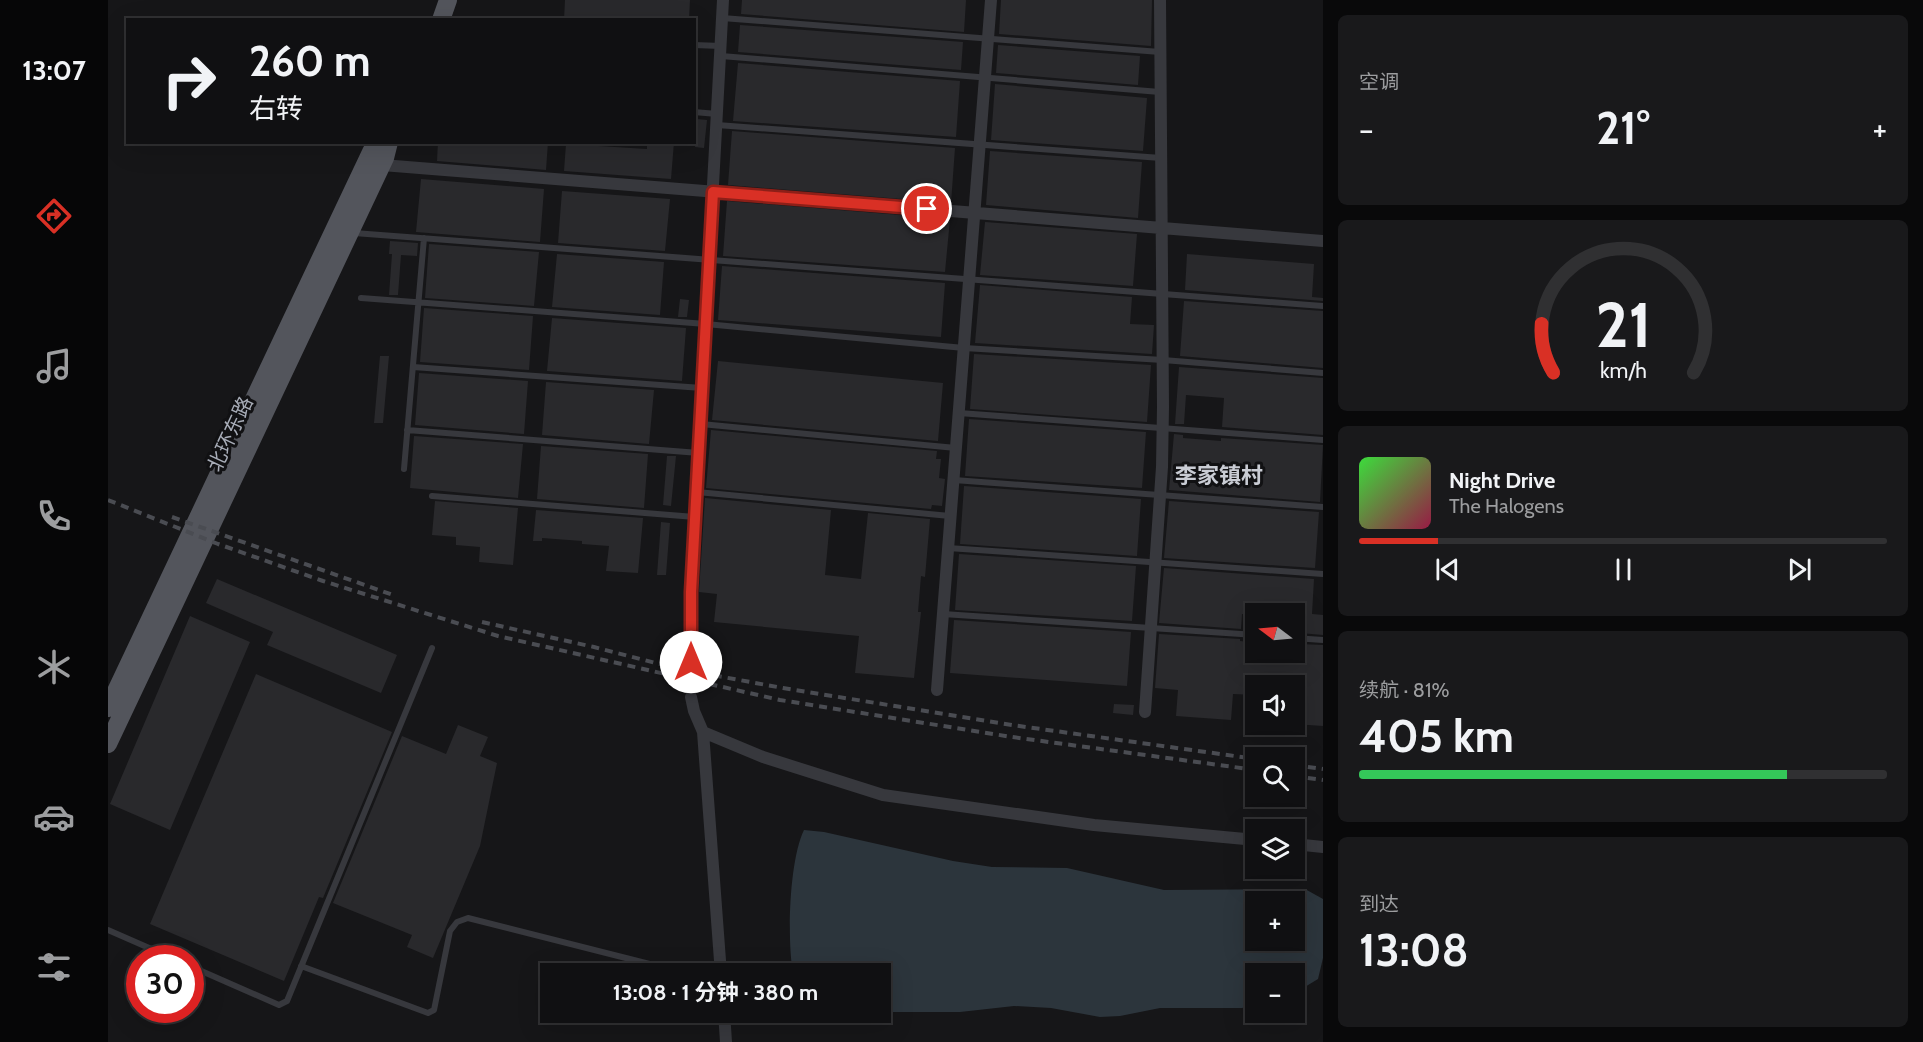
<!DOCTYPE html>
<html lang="zh">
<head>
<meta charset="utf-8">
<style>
  :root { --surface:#101012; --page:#19191b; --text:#f1f3f6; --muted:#9c9d9f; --line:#303032; --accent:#d93025 }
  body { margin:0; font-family:Cabin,"Noto Sans SC",sans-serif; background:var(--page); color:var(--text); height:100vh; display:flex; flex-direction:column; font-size:22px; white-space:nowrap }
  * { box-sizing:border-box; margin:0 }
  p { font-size:20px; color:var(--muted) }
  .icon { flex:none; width:33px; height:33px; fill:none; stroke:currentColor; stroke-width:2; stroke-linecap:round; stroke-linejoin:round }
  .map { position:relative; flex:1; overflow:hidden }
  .panel { display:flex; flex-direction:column; gap:15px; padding:15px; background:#09090a; width:600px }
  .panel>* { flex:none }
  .banner { position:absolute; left:18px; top:18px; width:570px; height:126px; border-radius:0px; box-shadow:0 6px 24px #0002,0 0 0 2px var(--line); background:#101012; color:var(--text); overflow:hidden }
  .needle { width:39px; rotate:286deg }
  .fabs { position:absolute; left:1137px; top:603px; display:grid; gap:12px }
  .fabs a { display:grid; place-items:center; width:60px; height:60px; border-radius:0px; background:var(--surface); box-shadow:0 6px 24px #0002,0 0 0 2px var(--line); font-size:30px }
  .speed { position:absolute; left:18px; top:945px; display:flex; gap:12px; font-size:30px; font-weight:700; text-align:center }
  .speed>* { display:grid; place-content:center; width:78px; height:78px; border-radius:50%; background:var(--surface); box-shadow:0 6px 24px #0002,0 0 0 2px var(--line); line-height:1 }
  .speed .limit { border:9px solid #d22; background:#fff; color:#111 }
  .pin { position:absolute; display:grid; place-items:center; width:51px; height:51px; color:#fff; margin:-26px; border:3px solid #fff; border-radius:50%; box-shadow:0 2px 6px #0007 }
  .me { position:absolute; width:66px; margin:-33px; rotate:0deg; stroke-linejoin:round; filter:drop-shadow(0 0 4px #0008) }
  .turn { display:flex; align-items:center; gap:21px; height:126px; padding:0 24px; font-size:27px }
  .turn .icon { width:78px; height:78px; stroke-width:2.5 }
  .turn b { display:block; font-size:42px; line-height:51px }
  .big { font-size:45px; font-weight:700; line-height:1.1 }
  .panel .card { flex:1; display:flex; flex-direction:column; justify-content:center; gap:9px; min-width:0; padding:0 21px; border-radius:9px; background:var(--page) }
  .panel .dial { align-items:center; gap:0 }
  .dial svg { height:156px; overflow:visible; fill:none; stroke:var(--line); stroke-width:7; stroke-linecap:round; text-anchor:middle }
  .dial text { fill:var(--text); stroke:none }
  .song { display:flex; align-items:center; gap:18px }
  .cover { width:72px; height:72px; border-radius:9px; background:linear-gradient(135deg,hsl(120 70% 55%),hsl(340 70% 35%)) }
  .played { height:6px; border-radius:3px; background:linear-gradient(90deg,var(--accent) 15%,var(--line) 15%) }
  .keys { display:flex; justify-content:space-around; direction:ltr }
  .heat { display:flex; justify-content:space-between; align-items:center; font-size:33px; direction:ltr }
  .charge { height:9px; border-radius:4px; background:linear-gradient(90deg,#34c759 81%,var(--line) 0) }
  .trip { position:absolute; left:432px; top:963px; width:351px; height:60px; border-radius:0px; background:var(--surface); box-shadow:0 6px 24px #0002,0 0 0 2px var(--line); font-weight:700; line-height:60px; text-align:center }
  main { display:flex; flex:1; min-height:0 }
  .menu { display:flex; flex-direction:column; width:108px; justify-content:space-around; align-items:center; background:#060607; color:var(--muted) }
  .menu .icon { width:42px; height:42px }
  .menu .active { color:var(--accent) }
  .menu b { font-size:27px; color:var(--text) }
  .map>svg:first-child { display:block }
  .water { fill:#2c353c; fill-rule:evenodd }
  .building { fill:#29292c }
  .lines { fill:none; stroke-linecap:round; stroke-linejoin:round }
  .minor-tunnel { stroke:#333438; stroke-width:12; stroke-dasharray:12 6; stroke-linecap:butt }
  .service { stroke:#37383d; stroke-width:6 }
  .minor { stroke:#37383d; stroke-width:12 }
  .primary { stroke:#53555c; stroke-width:18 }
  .rail { stroke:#4a4c52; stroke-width:4; stroke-dasharray:8 6; stroke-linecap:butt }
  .route-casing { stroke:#8d1f18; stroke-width:15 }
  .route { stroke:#d93025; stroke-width:10 }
  .labels { text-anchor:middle; stroke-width:6; stroke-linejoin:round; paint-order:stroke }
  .street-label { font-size:20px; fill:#a8adb8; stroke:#111113 }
  .quarter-label { font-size:22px; font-weight:bold; fill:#c9ccd4; stroke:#111113 }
</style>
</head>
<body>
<main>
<nav class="menu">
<b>13:07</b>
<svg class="icon active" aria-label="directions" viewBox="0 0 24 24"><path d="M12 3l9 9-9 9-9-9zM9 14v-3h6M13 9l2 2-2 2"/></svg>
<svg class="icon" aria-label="music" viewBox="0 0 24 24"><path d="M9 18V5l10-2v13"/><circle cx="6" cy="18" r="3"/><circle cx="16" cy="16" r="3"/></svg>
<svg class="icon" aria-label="phone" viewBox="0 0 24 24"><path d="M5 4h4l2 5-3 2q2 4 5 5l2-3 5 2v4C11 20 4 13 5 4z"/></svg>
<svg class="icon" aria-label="climate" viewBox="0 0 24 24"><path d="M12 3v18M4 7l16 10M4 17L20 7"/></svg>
<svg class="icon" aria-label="car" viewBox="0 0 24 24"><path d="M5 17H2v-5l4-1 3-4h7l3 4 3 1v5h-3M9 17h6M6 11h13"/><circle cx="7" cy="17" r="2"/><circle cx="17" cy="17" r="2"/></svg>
<svg class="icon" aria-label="filters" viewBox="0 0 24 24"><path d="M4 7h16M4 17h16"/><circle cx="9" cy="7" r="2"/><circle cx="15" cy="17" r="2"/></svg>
</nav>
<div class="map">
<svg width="1215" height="1042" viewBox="0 0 1215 1042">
  <rect width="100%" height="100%" fill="#161618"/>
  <path class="water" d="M 696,830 L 716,832 L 845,861 L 884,867 L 959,868 L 1056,890 L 1197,889 L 1215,899 L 1215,958 L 1210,979 L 1187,993 L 1186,974 L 1148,974 L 1147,1005 L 1134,1008 L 1052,1008 L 1012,1016 L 992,1017 L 943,1008 L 906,1006 L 852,1012 L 773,1012 L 772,974 L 685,973 C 679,940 681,861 696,830 ZM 1148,902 L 1186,902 L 1186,940 L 1148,940 Z"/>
  <path class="building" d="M 457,0 L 582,0 L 581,20 L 456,20 Z
    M 634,0 L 858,0 L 856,32 L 633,14 Z
    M 893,0 L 1044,0 L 1043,46 L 891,34 Z
    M 632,25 L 855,42 L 853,70 L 630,52 Z
    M 890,45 L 1032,56 L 1030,85 L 888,73 Z
    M 630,63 L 852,81 L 848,137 L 625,121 Z
    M 887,84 L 1039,98 L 1035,151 L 883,140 Z
    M 589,119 L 599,120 L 596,148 L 587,147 Z
    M 624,131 L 847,148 L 843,203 L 620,185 Z
    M 330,142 L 440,142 L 438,170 L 329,161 Z
    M 539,142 L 566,142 L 563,179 L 456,171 L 458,144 L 539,149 Z
    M 882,151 L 1034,162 L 1030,218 L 878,205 Z
    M 313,179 L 436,189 L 432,242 L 308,232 Z
    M 454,191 L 562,199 L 557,251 L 450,243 Z
    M 619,201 L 842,219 L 837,272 L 615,256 Z
    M 877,222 L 1029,234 L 1025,286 L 872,275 Z
    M 282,241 L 310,243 L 309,256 L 293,255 L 290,295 L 281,295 L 284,254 L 281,254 Z
    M 321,244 L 431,252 L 426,306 L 317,298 Z
    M 449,254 L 556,262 L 552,315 L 444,307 Z
    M 1079,254 L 1206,264 L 1204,297 L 1215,298 L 1215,301 L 1077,290 Z
    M 614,266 L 837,283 L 833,337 L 610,320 Z
    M 872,285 L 1024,297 L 1022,324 L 1046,325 L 1044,354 L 867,343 Z
    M 572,299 L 581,300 L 579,317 L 570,317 Z
    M 1076,301 L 1215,311 L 1215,368 L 1072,356 Z
    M 316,308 L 425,316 L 421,370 L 312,362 Z
    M 444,318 L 578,328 L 574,381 L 439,371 Z
    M 866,354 L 1043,365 L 1039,422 L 862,409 Z
    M 272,356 L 281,356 L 275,423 L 266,423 Z
    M 610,361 L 835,383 L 830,441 L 604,420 Z
    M 1071,367 L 1215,378 L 1215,435 L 1114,427 L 1116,398 L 1078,395 L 1076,424 L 1067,424 Z
    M 311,373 L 420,381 L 416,434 L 307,425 Z
    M 438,382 L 546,390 L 541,444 L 434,435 Z
    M 861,419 L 1038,432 L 1034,488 L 857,476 Z
    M 603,430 L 829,451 L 828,459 L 833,459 L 831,478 L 837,479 L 834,506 L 824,505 L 823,509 L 598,488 Z
    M 1066,434 L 1075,435 L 1075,438 L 1113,441 L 1113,438 L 1215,445 L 1212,502 L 1061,490 Z
    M 306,436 L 415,444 L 410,498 L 302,488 Z
    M 433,446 L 540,454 L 536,508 L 429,499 Z
    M 559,456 L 568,456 L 563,506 L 555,505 Z
    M 856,486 L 1033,499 L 1029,556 L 852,544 Z
    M 597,498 L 723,510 L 717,575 L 753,579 L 760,513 L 822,519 L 817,577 L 813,576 L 810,612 L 813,612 L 806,678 L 747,673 L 751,636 L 606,622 L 609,594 L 591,592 Z
    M 327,501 L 410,508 L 405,565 L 371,562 L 372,547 L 348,545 L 348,537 L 324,535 Z
    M 1061,501 L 1211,512 L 1207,568 L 1056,558 Z
    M 428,510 L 535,518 L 530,573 L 498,571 L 501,546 L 474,544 L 474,541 L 434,538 L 434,541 L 425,541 Z
    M 553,522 L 562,523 L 558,575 L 549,575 Z
    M 851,554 L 1028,566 L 1024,621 L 847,610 Z
    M 1056,568 L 1206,579 L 1204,614 L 1215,615 L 1215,635 L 1192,633 L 1194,614 L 1134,614 L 1133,629 L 1051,623 Z
    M 109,579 L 289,655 L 273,693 L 159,645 L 165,632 L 98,603 Z
    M 82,616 L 142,642 L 62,830 L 2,804 Z
    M 846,620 L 1023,632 L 1019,686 L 842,673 Z
    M 1051,634 L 1132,639 L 1132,641 L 1148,643 L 1148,652 L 1191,652 L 1191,644 L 1215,645 L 1215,726 L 1186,724 L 1186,686 L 1148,686 L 1148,695 L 1125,694 L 1123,720 L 1068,716 L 1070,690 L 1047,688 Z
    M 148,674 L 284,732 L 215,898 L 211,897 L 176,981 L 42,924 Z
    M 1006,704 L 1026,705 L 1025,715 L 1005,713 Z
    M 350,725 L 380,737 L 372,756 L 389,763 L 372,846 L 325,958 L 299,947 L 304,935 L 225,903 L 294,736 L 338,754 Z"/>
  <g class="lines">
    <path class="minor-tunnel" d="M 583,662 L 583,697"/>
    <path class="service" d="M 614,18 L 1052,52
      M 586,45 L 613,46
      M 613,56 L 1052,92
      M 586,112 L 609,114
      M 609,125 L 1053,158
      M 246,233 L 1215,306
      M 253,298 L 598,324 L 856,348 L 1055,360 L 1215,373
      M 305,367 L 594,388
      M 851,413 L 1215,440
      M 593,424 L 848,448
      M 299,430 L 591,453
      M 296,469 L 316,238
      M 846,480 L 1215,507
      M 589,492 L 842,516
      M 324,496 L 587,517
      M 840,548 L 1215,574
      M 835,614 L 1148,635
      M 1186,638 L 1215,640
      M 0,930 L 64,958
      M 82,966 L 171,1005 L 179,1001 L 324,648
      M 193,966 L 320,1013 L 326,1010 L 342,931 L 349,922 L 360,918 L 581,974"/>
    <path class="minor" d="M 274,165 L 1215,241
      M 583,662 L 583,592 L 615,0
      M 829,690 L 883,0
      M 583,697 L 586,711 L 595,732
      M 1037,712 L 1054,467 L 1055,407 L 1052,0
      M 1186,844 L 1215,847
      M 613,974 L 595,732 L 655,757 L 775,795 L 986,825 L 1148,840
      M 616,1012 L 618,1042"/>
    <path class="primary" d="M 333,20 L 340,0
      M 0,708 L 263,152 L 270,142
      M 0,744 L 277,158 L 281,142"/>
    <path class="rail" d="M 0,500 L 110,544 L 215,581 L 390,636 L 672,700 L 904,737 L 1148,770
      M 64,517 L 285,595
      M 374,622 L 486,647 L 571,669 L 675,688 L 904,725 L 1148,759
      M 1186,765 L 1215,769
      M 1186,776 L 1215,780"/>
  </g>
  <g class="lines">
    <defs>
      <path id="route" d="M 583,662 L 583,592 L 605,192 L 819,209"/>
    </defs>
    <use href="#route" class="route-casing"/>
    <use href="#route" class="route"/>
  </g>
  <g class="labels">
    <g class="street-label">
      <text transform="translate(122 434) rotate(-65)" y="7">北环东路</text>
    </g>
    <g class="quarter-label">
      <text x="1111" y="483">李家镇村</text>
    </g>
  </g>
</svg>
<div class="fabs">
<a><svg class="needle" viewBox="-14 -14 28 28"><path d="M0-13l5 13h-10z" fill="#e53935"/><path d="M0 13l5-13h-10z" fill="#9c9d9f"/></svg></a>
<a><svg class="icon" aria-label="sound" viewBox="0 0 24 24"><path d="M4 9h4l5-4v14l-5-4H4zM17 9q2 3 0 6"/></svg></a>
<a><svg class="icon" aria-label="search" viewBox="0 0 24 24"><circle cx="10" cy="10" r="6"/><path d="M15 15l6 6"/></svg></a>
<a><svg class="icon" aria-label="layers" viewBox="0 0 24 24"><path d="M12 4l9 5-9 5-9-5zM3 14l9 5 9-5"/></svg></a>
<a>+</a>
<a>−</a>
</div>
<div class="speed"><div class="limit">30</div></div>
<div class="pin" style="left:819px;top:209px;background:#d93025"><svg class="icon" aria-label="arrive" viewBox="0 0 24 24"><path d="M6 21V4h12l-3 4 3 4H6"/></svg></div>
<svg class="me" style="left:583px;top:662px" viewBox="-20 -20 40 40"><circle r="19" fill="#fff"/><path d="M0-13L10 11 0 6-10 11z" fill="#d93025"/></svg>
<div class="trip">13:08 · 1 分钟 · 380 m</div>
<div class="banner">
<div class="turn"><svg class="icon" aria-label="right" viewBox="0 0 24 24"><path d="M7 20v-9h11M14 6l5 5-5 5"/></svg><div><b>260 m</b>右转</div></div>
</div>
</div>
<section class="panel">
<div class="card"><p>空调</p>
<div class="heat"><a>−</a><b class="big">21°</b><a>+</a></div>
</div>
<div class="card dial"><svg viewBox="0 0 100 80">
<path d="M14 69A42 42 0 1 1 86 69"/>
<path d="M14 69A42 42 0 0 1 8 44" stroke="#d93025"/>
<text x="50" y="56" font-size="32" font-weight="700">21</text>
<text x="50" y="72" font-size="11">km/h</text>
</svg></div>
<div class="card">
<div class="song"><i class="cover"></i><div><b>Night Drive</b><p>The Halogens</p></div></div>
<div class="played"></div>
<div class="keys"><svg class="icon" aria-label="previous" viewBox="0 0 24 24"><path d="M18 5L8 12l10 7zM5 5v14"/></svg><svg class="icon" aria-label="pause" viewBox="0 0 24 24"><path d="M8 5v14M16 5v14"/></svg><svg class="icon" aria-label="next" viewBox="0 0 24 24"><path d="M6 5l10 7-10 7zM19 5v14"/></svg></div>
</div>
<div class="card"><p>续航 · 81%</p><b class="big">405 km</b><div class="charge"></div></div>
<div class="card"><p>到达</p><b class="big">13:08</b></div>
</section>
</main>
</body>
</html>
